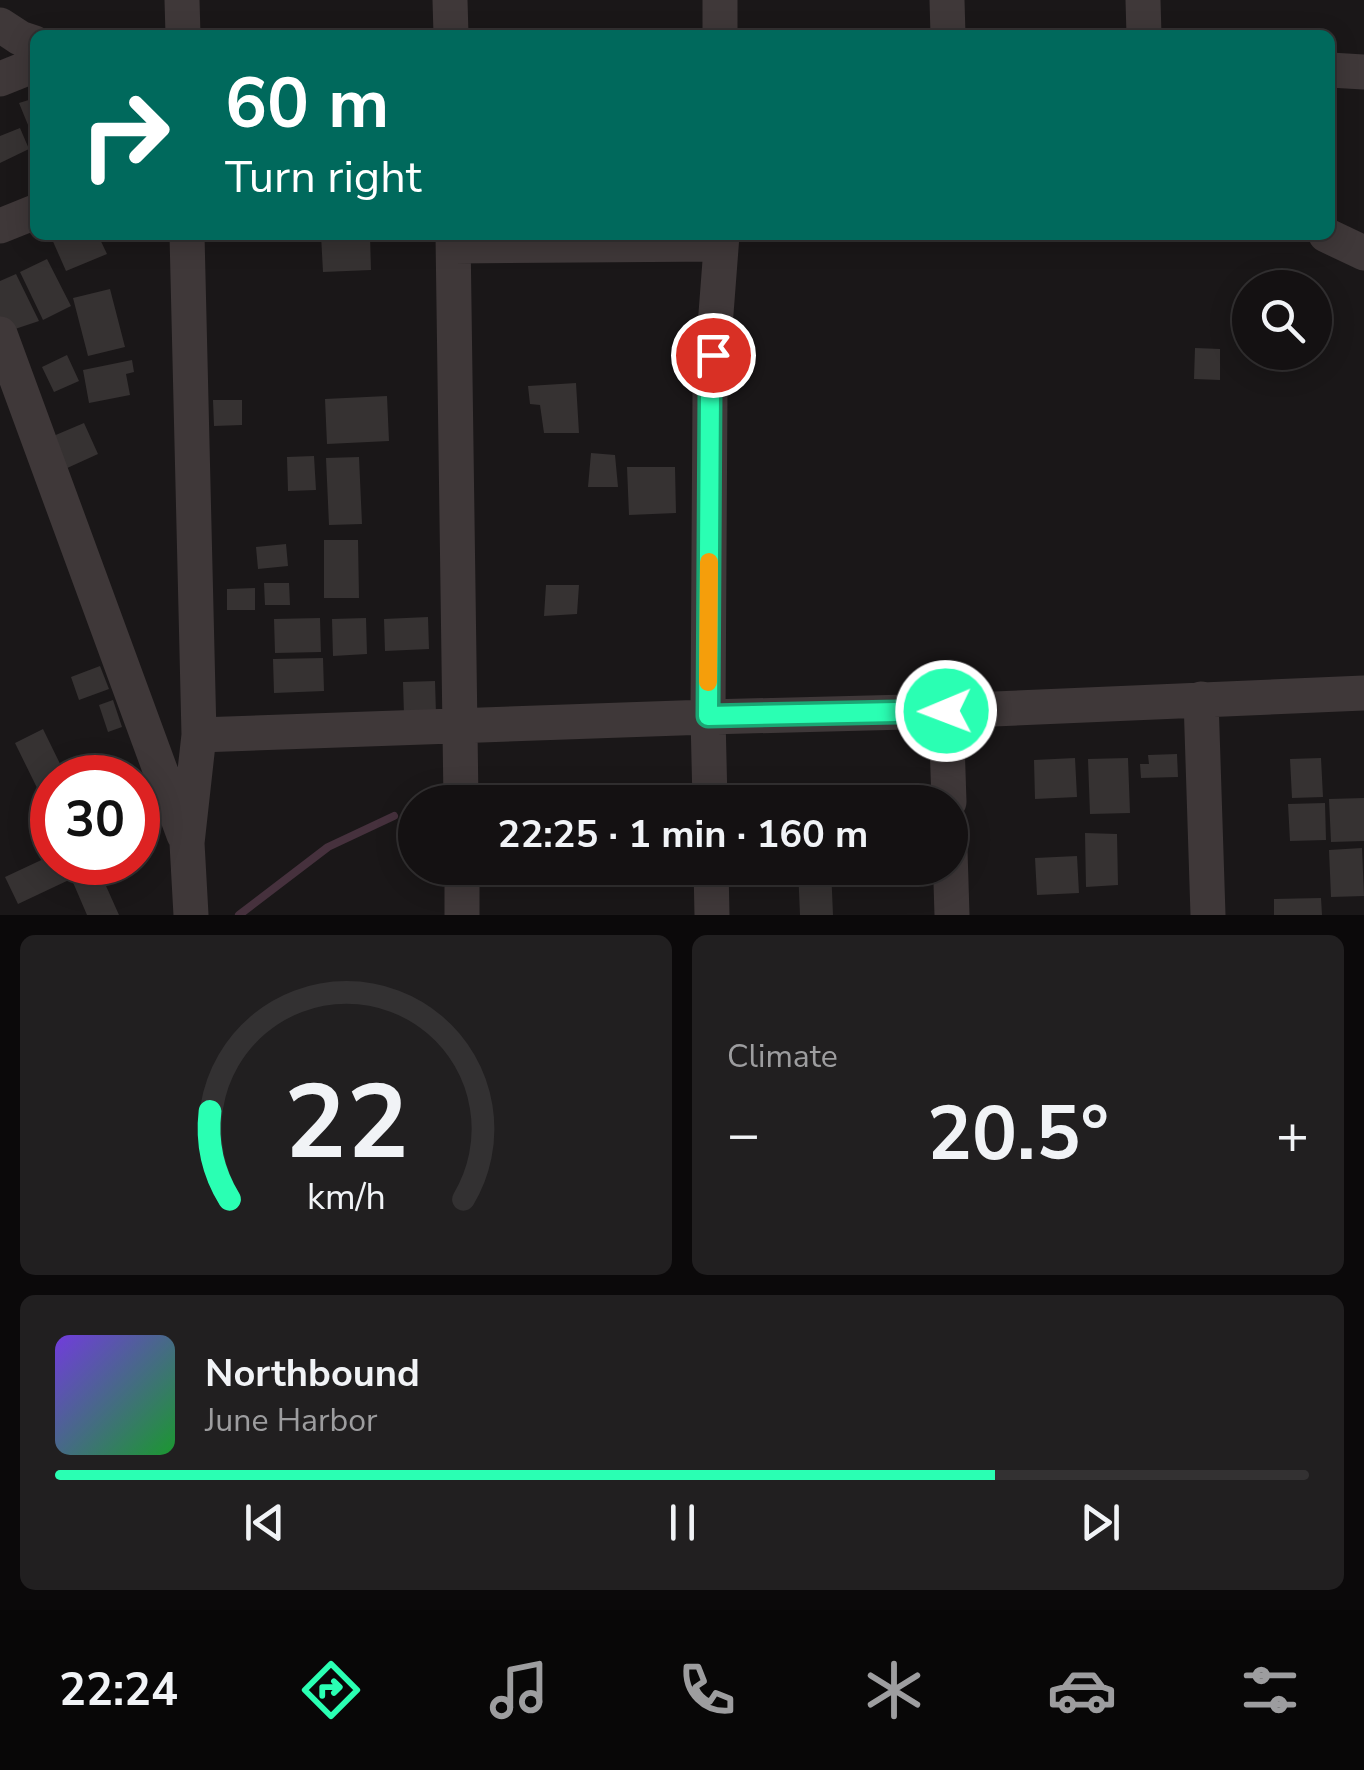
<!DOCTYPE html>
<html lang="en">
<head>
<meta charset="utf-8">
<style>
  :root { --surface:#141112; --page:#211f20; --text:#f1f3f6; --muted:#9d9d9f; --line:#333132; --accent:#2affb3 }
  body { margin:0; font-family:"Nunito Sans",sans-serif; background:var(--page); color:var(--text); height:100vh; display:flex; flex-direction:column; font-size:38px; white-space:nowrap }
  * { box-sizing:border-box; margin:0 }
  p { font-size:32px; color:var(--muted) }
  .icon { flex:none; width:55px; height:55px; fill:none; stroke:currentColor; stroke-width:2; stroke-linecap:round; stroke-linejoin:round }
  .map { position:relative; height:915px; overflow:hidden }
  .details { display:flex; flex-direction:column; gap:20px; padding:20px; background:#0b090a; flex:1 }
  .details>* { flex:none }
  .guide { position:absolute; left:30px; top:30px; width:1305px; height:210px; border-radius:15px; box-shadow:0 5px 25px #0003,0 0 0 2px var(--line); background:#00695c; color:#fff; overflow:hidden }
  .controls { position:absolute; left:1232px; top:270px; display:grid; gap:20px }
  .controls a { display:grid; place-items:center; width:100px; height:100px; border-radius:50%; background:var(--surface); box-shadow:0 5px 25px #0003,0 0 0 2px var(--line); font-size:50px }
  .speed { position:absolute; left:30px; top:755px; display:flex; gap:20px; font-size:50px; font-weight:700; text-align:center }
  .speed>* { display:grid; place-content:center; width:130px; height:130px; border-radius:50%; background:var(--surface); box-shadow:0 5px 25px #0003,0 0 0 2px var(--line); line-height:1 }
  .speed .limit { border:15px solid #d22; background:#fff; color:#111 }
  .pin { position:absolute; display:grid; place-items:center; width:85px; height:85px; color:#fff; margin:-42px; border:5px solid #fff; border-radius:50%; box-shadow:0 2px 10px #0007 }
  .me { position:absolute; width:110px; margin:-55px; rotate:269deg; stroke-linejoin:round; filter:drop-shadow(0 0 8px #0008) }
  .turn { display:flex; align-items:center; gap:35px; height:210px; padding:0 30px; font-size:45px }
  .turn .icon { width:130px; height:130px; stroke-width:2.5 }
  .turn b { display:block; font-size:70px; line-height:85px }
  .big { font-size:75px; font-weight:700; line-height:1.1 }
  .details .card { flex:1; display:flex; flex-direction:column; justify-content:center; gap:15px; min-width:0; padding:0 35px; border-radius:15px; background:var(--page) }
  .details .dial { align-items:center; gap:0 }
  .dial svg { height:260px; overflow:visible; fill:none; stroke:var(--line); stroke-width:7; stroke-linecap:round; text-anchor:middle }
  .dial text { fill:var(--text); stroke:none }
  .song { display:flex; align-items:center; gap:30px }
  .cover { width:120px; height:120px; border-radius:15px; background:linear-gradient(135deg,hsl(260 70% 55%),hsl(130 70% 35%)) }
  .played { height:10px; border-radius:5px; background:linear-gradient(90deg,var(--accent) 75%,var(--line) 75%) }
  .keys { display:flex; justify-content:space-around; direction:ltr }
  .heat { display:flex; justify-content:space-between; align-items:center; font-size:55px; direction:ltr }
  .details .tiles { flex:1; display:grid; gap:20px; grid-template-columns:1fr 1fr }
  .card:last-child { grid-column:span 2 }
  .trip { position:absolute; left:398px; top:785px; width:570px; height:100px; border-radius:50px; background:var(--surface); box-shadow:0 5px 25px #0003,0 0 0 2px var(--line); font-weight:700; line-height:100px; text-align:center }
  .tabs { display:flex; height:160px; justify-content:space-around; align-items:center; background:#080707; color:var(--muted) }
  .tabs .icon { width:70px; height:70px }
  .tabs .selected { color:var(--accent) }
  .tabs b { font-size:45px; color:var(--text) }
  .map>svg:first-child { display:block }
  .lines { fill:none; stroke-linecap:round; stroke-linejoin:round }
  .stream { stroke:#46313d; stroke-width:8 }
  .building { fill:#363232 }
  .minor { stroke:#3f3839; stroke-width:35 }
  .route-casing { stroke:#1ba674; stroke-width:25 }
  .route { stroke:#2affb3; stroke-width:18 }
  .slow { stroke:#f59e0b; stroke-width:18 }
</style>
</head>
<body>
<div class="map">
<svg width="1364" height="915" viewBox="0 0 1364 915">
  <rect width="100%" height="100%" fill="#1a1718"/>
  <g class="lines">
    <path class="stream" d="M 239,915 L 328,847 L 394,816"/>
  </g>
  <path class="building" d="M 35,98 L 35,142 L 19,103 Z
    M 20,128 L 29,149 L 0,163 L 0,136 Z
    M 55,235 L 98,235 L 107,254 L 66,271 L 51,237 Z
    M 321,235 L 370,235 L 371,270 L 323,272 Z
    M 47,259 L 71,306 L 43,320 L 20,272 Z
    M 16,274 L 39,321 L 3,333 L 0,325 L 0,281 Z
    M 110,289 L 125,347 L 88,356 L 73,298 Z
    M 1195,348 L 1220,349 L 1220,380 L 1194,379 Z
    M 67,355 L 79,381 L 54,392 L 42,367 Z
    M 132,360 L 134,372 L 126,374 L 130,395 L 89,403 L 83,370 Z
    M 576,383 L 579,433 L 544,433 L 540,405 L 530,404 L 528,386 Z
    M 387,396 L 389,441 L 327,444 L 325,399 Z
    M 213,400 L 242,400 L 242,425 L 214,426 Z
    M 84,423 L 98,454 L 65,469 L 51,437 Z
    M 591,453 L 615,455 L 618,487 L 588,487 Z
    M 314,456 L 316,490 L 288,491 L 287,457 Z
    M 359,457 L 362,524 L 329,525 L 326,458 Z
    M 627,467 L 675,467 L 676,513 L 629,515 Z
    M 324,540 L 358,540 L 359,598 L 324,598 Z
    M 286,544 L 288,566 L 258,569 L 256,547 Z
    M 264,583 L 289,583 L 290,605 L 265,605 Z
    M 546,585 L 579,585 L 577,614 L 544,616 Z
    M 255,588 L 255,610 L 227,610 L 227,589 Z
    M 428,617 L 429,649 L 385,651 L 384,619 Z
    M 320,618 L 321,652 L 275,653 L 274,619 Z
    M 366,618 L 367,654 L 333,656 L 332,619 Z
    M 323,658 L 324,691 L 274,693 L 273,659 Z
    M 100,666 L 109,689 L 79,700 L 71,677 Z
    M 435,681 L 436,714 L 404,715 L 403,682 Z
    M 113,700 L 122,727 L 108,732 L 99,705 Z
    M 43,729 L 67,778 L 52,778 L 52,793 L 42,798 L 15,743 Z
    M 1177,754 L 1178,777 L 1141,778 L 1140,764 L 1149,764 L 1148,755 Z
    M 1075,758 L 1077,797 L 1035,799 L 1034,760 Z
    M 1128,758 L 1130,813 L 1090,814 L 1088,759 Z
    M 1321,758 L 1323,797 L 1292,798 L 1290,759 Z
    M 1364,798 L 1364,841 L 1331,842 L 1329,799 Z
    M 1325,803 L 1326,840 L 1290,841 L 1288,804 Z
    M 1085,833 L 1117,834 L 1118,885 L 1086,887 Z
    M 1362,848 L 1364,896 L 1331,897 L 1329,850 Z
    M 52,855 L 52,862 L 64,862 L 71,879 L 18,904 L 5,877 Z
    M 1077,856 L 1079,893 L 1037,895 L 1035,858 Z
    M 98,868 L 119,915 L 87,915 L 72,880 Z
    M 798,868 L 831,868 L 833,915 L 800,915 Z
    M 1321,898 L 1322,915 L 1274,915 L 1274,899 Z"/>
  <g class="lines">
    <path class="minor" d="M 182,0 L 183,35
      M 450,0 L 451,35
      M 720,0 L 720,35
      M 947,0 L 948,35
      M 1143,0 L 1144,35
      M 0,25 L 20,38 L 35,43
      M 1330,70 L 1364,72
      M 0,79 L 35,65
      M 0,226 L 35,212
      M 187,235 L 199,735 L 187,843 L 191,915
      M 453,235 L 461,802
      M 1326,235 L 1364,253
      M 454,246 L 721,244
      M 0,334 L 184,835
      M 1201,699 L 1208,915
      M 946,711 L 949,802
      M 199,735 L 708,717 L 946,711 L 1364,693
      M 710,802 L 708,717 L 710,392 L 722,235
      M 950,850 L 952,915
      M 462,868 L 462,915
      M 711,868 L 712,915"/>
  </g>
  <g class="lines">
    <defs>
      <path id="route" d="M 713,355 L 710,392 L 708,716 L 946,711"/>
    </defs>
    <use href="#route" class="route-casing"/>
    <use href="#route" class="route"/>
    <path class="slow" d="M 708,682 L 709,562"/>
  </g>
</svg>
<div class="controls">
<a><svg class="icon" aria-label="search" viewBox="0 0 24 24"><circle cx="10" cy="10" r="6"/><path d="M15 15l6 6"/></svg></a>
</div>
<div class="speed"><div class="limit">30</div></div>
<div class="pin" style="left:713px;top:355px;background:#d93025"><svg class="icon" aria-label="arrive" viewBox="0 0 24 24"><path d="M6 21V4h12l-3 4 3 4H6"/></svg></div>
<svg class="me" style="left:946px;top:711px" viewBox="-20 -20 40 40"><circle r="17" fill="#2affb3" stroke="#fff" stroke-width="3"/><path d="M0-11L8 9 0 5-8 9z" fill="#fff"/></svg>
<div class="trip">22:25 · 1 min · 160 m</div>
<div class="guide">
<div class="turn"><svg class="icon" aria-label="right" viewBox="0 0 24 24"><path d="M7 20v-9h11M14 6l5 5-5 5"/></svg><div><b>60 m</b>Turn right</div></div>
</div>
</div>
<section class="details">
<div class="tiles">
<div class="card dial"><svg viewBox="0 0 100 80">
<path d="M14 69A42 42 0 1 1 86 69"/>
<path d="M14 69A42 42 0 0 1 8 42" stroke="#2affb3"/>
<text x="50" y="56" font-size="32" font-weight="700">22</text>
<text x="50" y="72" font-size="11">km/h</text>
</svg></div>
<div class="card"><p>Climate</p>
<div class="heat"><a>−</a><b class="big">20.5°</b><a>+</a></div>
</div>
<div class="card">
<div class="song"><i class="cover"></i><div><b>Northbound</b><p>June Harbor</p></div></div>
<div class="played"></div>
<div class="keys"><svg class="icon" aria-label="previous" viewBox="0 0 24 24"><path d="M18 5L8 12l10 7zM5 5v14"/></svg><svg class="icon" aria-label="pause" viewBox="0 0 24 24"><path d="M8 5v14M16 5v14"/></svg><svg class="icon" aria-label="next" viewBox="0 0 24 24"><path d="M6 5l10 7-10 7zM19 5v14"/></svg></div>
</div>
</div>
</section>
<nav class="tabs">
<b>22:24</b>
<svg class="icon selected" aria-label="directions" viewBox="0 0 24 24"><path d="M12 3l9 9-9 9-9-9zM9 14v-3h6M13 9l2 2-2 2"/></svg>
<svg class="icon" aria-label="music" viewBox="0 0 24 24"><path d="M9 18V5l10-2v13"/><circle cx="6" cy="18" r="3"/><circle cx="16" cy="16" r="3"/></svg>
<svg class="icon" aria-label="phone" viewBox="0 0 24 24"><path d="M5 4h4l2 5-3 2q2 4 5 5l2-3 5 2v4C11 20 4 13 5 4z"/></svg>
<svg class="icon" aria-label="climate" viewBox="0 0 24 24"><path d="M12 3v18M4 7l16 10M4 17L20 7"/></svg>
<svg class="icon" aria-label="car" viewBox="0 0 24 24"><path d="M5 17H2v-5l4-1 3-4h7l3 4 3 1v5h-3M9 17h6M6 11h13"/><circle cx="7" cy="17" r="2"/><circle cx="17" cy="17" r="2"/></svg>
<svg class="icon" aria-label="filters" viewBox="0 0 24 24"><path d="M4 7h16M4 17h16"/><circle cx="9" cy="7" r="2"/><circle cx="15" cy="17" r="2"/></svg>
</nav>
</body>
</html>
